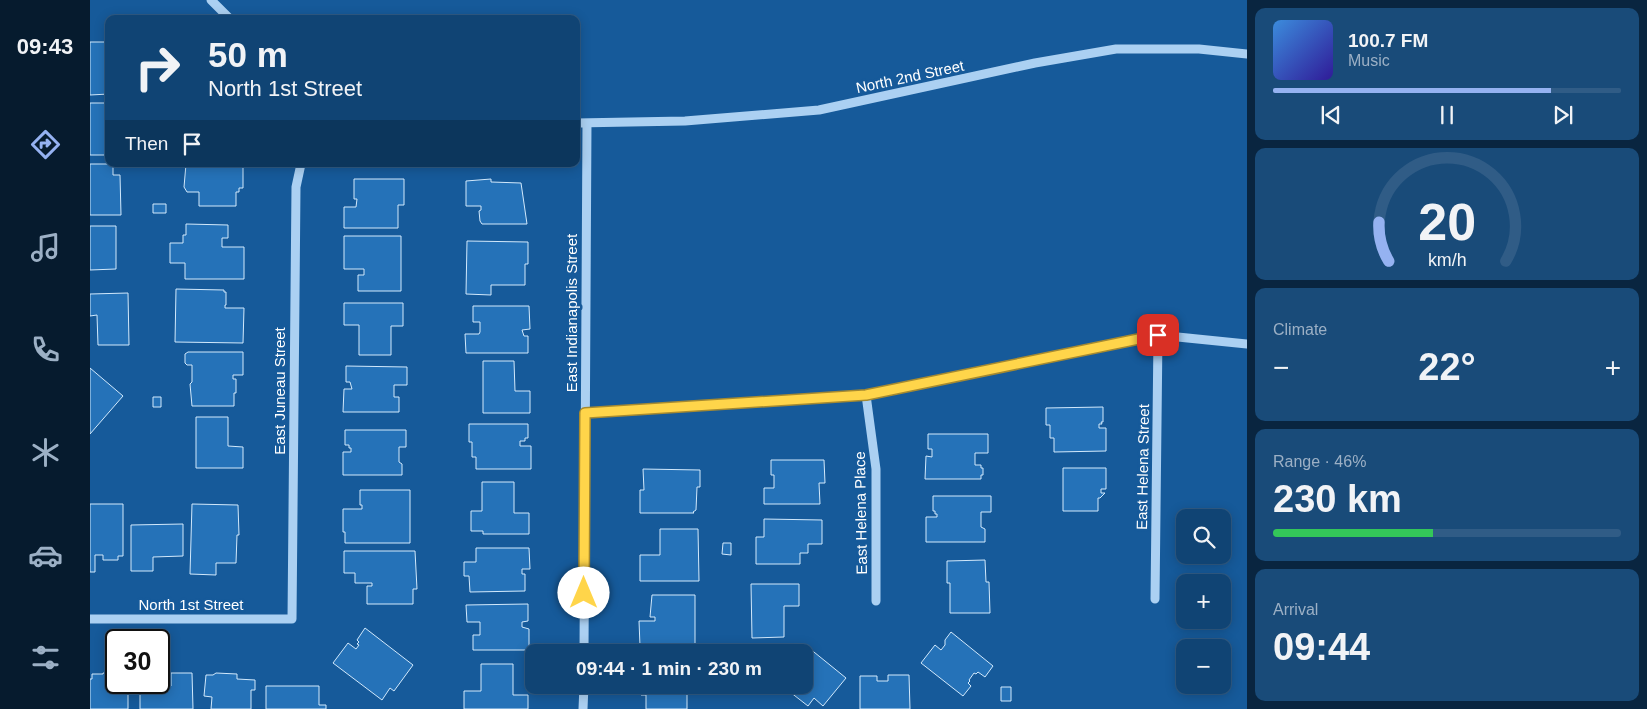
<!DOCTYPE html>
<html lang="en">
<head>
<meta charset="utf-8">
<style>
  :root { --surface:#104474; --page:#194b79; --text:#f1f3f6; --muted:#9cb0c5; --line:#305c86; --accent:#95b2f1 }
  body { margin:0; font-family:Helvetica,sans-serif; background:var(--page); color:var(--text); height:100vh; display:flex; flex-direction:column; font-size:19px; white-space:nowrap }
  * { box-sizing:border-box; margin:0 }
  p { font-size:16px; color:var(--muted) }
  .icon { flex:none; width:28px; height:28px; fill:none; stroke:currentColor; stroke-width:2; stroke-linecap:round; stroke-linejoin:round }
  .map { position:relative; flex:1; overflow:hidden }
  .side { display:flex; flex-direction:column; gap:8px; padding:8px; background:#092540; width:400px }
  .side>* { flex:none }
  .hud { position:absolute; left:15px; top:15px; width:475px; height:152px; border-radius:10px; box-shadow:0 2px 12px #0003,0 0 0 1px var(--line); background:#104474; color:var(--text); overflow:hidden }
  .controls { position:absolute; left:1086px; top:509px; display:grid; gap:10px }
  .controls a { display:grid; place-items:center; width:55px; height:55px; border-radius:10px; background:var(--surface); box-shadow:0 2px 12px #0003,0 0 0 1px var(--line); font-size:25px }
  .speed { position:absolute; left:15px; top:629px; display:flex; gap:10px; font-size:25px; font-weight:700; text-align:center }
  .speed>* { display:grid; place-content:center; width:65px; height:65px; border-radius:50%; background:var(--surface); box-shadow:0 2px 12px #0003,0 0 0 1px var(--line); line-height:1 }
  .speed .limit { border:2px solid #111; border-radius:8px; background:#fff; color:#111 }
  .pin { position:absolute; display:grid; place-items:center; width:42px; height:42px; color:#fff; margin:-21px; border-radius:10px; box-shadow:0 2px 8px #0006 }
  .me { position:absolute; width:55px; margin:-28px; rotate:0deg; stroke-linejoin:round; filter:drop-shadow(0 0 4px #0008) }
  .turn { display:flex; align-items:center; gap:18px; height:105px; padding:0 20px; font-size:22px }
  .turn .icon { width:65px; height:65px; stroke-width:2.5 }
  .turn b { display:block; font-size:35px; line-height:42px }
  .then { display:flex; align-items:center; height:48px; padding:0 20px; background:#0003; gap:10px; font-size:19px }
  .big { font-size:38px; font-weight:600; line-height:1.1 }
  .side .widget { flex:1; display:flex; flex-direction:column; justify-content:center; gap:8px; min-width:0; padding:0 18px; border-radius:10px; background:var(--page) }
  .side .dial { align-items:center; gap:0 }
  .dial svg { height:130px; overflow:visible; fill:none; stroke:var(--line); stroke-width:7; stroke-linecap:round; text-anchor:middle }
  .dial text { fill:var(--text); stroke:none }
  .song { display:flex; align-items:center; gap:15px }
  .cover { width:60px; height:60px; border-radius:8px; background:linear-gradient(135deg,hsl(210 70% 55%),hsl(250 70% 35%)) }
  .played { height:5px; border-radius:2px; background:linear-gradient(90deg,var(--accent) 80%,var(--line) 80%) }
  .keys { display:flex; justify-content:space-around; direction:ltr }
  .heat { display:flex; justify-content:space-between; align-items:center; font-size:28px; direction:ltr }
  .charge { height:8px; border-radius:4px; background:linear-gradient(90deg,#34c759 46%,var(--line) 0) }
  .trip { position:absolute; left:435px; top:644px; width:288px; height:50px; border-radius:10px; background:var(--surface); box-shadow:0 2px 12px #0003,0 0 0 1px var(--line); font-weight:600; line-height:50px; text-align:center }
  main { display:flex; flex:1; min-height:0 }
  .menu { display:flex; flex-direction:column; width:90px; justify-content:space-around; align-items:center; background:#061b2e; color:var(--muted) }
  .menu .icon { width:35px; height:35px }
  .menu .current { color:var(--accent) }
  .menu b { font-size:22px; color:var(--text) }
  .map>svg:first-child { display:block }
  .building { fill:#2572b8; stroke:#d2e9fc }
  .lines { fill:none; stroke-linecap:round; stroke-linejoin:round }
  .minor { stroke:#abd0f2; stroke-width:9 }
  .route-casing { stroke:#a68a30; stroke-width:12 }
  .route { stroke:#ffd54a; stroke-width:9 }
  .labels { text-anchor:middle; stroke-width:5; stroke-linejoin:round; paint-order:stroke }
  .street-label { font-size:15px; fill:#fff; stroke:#165a9a }
</style>
</head>
<body>
<main>
<nav class="menu">
<b>09:43</b>
<svg class="icon current" aria-label="directions" viewBox="0 0 24 24"><path d="M12 3l9 9-9 9-9-9zM9 14v-3h6M13 9l2 2-2 2"/></svg>
<svg class="icon" aria-label="music" viewBox="0 0 24 24"><path d="M9 18V5l10-2v13"/><circle cx="6" cy="18" r="3"/><circle cx="16" cy="16" r="3"/></svg>
<svg class="icon" aria-label="phone" viewBox="0 0 24 24"><path d="M5 4h4l2 5-3 2q2 4 5 5l2-3 5 2v4C11 20 4 13 5 4z"/></svg>
<svg class="icon" aria-label="climate" viewBox="0 0 24 24"><path d="M12 3v18M4 7l16 10M4 17L20 7"/></svg>
<svg class="icon" aria-label="car" viewBox="0 0 24 24"><path d="M5 17H2v-5l4-1 3-4h7l3 4 3 1v5h-3M9 17h6M6 11h13"/><circle cx="7" cy="17" r="2"/><circle cx="17" cy="17" r="2"/></svg>
<svg class="icon" aria-label="filters" viewBox="0 0 24 24"><path d="M4 7h16M4 17h16"/><circle cx="9" cy="7" r="2"/><circle cx="15" cy="17" r="2"/></svg>
</nav>
<div class="map">
<svg width="1157" height="709" viewBox="0 0 1157 709">
  <rect width="100%" height="100%" fill="#165a9a"/>
  <path class="building" d="M 0,42 L 19,42 L 19,94 L 0,95 Z
    M 0,103 L 19,103 L 19,155 L 0,155 Z
    M 0,164 L 23,164 L 23,175 L 30,175 L 31,215 L 0,215 Z
    M 96,164 L 153,164 L 153,188 L 149,188 L 149,192 L 146,192 L 146,206 L 109,206 L 109,192 L 97,192 L 94,187 Z
    M 264,179 L 314,179 L 314,205 L 308,205 L 308,228 L 254,228 L 254,207 L 266,207 L 267,199 L 264,199 Z
    M 401,179 L 401,182 L 431,183 L 437,224 L 392,224 L 390,221 L 389,211 L 391,210 L 391,206 L 376,206 L 376,181 Z
    M 63,204 L 76,204 L 76,213 L 63,213 Z
    M 96,224 L 138,225 L 138,238 L 132,238 L 132,247 L 154,247 L 154,279 L 95,279 L 95,263 L 80,263 L 80,243 L 93,243 L 93,235 L 96,235 Z
    M 0,226 L 26,226 L 26,269 L 0,270 Z
    M 254,236 L 311,236 L 311,291 L 268,291 L 268,275 L 274,275 L 274,269 L 254,269 Z
    M 377,241 L 438,242 L 438,264 L 435,264 L 435,285 L 401,285 L 401,295 L 376,294 Z
    M 86,289 L 134,290 L 134,292 L 136,292 L 136,305 L 135,305 L 135,308 L 154,308 L 153,343 L 85,342 Z
    M 38,293 L 39,345 L 8,345 L 7,315 L 0,316 L 0,294 Z
    M 254,303 L 313,303 L 313,326 L 301,326 L 301,355 L 269,355 L 269,325 L 254,325 Z
    M 383,306 L 439,306 L 440,329 L 432,330 L 434,336 L 438,336 L 438,353 L 376,353 L 375,334 L 389,334 L 390,332 L 390,322 L 383,322 Z
    M 98,352 L 153,352 L 153,375 L 143,375 L 143,379 L 146,379 L 146,393 L 144,393 L 144,406 L 102,406 L 100,384 L 102,382 L 102,365 L 97,365 L 95,363 L 95,354 Z
    M 393,361 L 424,361 L 425,391 L 440,391 L 440,413 L 393,413 Z
    M 256,366 L 317,367 L 317,385 L 304,385 L 304,397 L 309,397 L 309,412 L 253,412 L 254,389 L 262,389 L 260,382 L 256,382 Z
    M 0,368 L 33,396 L 0,434 Z
    M 63,397 L 71,397 L 71,407 L 63,407 Z
    M 1013,407 L 1013,422 L 1011,422 L 1012,424 L 1009,424 L 1009,428 L 1016,428 L 1016,451 L 964,452 L 964,438 L 960,438 L 960,425 L 956,425 L 956,408 Z
    M 106,417 L 138,417 L 138,446 L 153,447 L 153,468 L 106,468 Z
    M 379,424 L 438,424 L 438,438 L 435,438 L 435,441 L 430,441 L 430,446 L 441,446 L 441,469 L 386,469 L 386,457 L 382,457 L 382,442 L 379,442 Z
    M 255,430 L 316,430 L 316,447 L 309,447 L 309,462 L 312,464 L 312,475 L 253,475 L 253,452 L 261,452 L 261,448 L 259,448 L 259,445 L 255,445 Z
    M 838,434 L 898,434 L 898,453 L 885,453 L 885,465 L 891,465 L 891,468 L 893,468 L 893,475 L 891,475 L 891,479 L 835,479 L 836,456 L 842,457 L 842,449 L 838,449 Z
    M 681,460 L 734,460 L 735,483 L 729,483 L 730,504 L 674,504 L 674,488 L 684,488 L 684,475 L 681,475 Z
    M 973,468 L 1016,468 L 1016,489 L 1011,489 L 1011,493 L 1015,493 L 1010,498 L 1008,498 L 1008,511 L 973,511 Z
    M 553,469 L 610,470 L 610,487 L 607,487 L 606,510 L 603,512 L 604,513 L 550,513 L 550,490 L 554,490 Z
    M 392,482 L 424,482 L 424,513 L 439,513 L 439,534 L 393,534 L 393,531 L 381,531 L 381,511 L 392,511 Z
    M 270,490 L 320,490 L 320,543 L 255,543 L 255,532 L 253,532 L 253,509 L 272,509 L 272,505 L 270,505 Z
    M 843,496 L 901,496 L 901,512 L 891,512 L 891,527 L 895,529 L 895,542 L 836,542 L 836,517 L 847,517 L 847,514 L 845,514 L 845,511 L 843,511 Z
    M 0,504 L 33,504 L 33,556 L 28,556 L 28,560 L 13,560 L 13,555 L 5,555 L 5,572 L 0,572 Z
    M 102,504 L 148,505 L 149,535 L 147,535 L 146,563 L 126,563 L 126,575 L 100,574 Z
    M 674,519 L 732,520 L 732,544 L 718,544 L 718,553 L 710,553 L 710,564 L 666,564 L 666,537 L 674,537 Z
    M 93,524 L 93,556 L 63,557 L 63,571 L 41,571 L 41,525 Z
    M 570,529 L 608,529 L 609,581 L 550,581 L 550,555 L 570,555 Z
    M 633,543 L 641,543 L 641,555 L 632,554 Z
    M 386,548 L 439,548 L 440,569 L 432,569 L 432,574 L 435,574 L 435,591 L 380,592 L 379,576 L 374,576 L 374,562 L 386,562 Z
    M 254,551 L 325,551 L 327,589 L 323,589 L 323,604 L 277,604 L 277,586 L 282,586 L 282,583 L 265,583 L 265,573 L 254,573 Z
    M 895,560 L 896,582 L 899,582 L 900,613 L 860,613 L 860,583 L 857,583 L 857,561 Z
    M 661,584 L 709,584 L 709,606 L 694,606 L 694,637 L 662,638 Z
    M 562,595 L 605,595 L 605,646 L 550,646 L 549,621 L 565,621 L 565,617 L 560,617 Z
    M 438,604 L 438,621 L 432,622 L 432,627 L 439,629 L 439,650 L 383,650 L 383,635 L 390,635 L 390,622 L 377,622 L 376,605 Z
    M 275,628 L 323,665 L 304,691 L 300,688 L 292,700 L 243,663 L 258,643 L 266,649 L 269,645 L 267,644 L 269,642 L 267,640 Z
    M 861,632 L 903,666 L 895,677 L 888,672 L 886,674 L 884,673 L 879,680 L 880,681 L 878,683 L 881,686 L 873,696 L 831,663 L 845,645 L 851,650 L 855,645 L 855,640 Z
    M 719,648 L 756,678 L 733,706 L 724,698 L 718,706 L 691,685 L 714,685 L 714,654 Z
    M 391,664 L 423,664 L 423,695 L 438,695 L 438,709 L 374,709 L 374,691 L 391,691 Z
    M 13,673 L 26,673 L 26,682 L 38,682 L 38,709 L 0,709 L 0,679 L 2,679 L 2,674 L 13,674 Z
    M 81,673 L 102,673 L 103,709 L 50,709 L 50,687 L 81,686 Z
    M 126,673 L 147,674 L 147,679 L 165,680 L 165,690 L 161,690 L 161,709 L 121,709 L 122,697 L 114,696 L 116,675 L 123,675 Z
    M 798,675 L 819,675 L 820,709 L 770,709 L 770,676 L 787,676 L 787,681 L 798,681 Z
    M 551,685 L 597,685 L 597,709 L 556,709 L 556,695 L 551,695 Z
    M 176,686 L 229,686 L 229,705 L 236,705 L 236,709 L 176,709 Z
    M 911,687 L 921,687 L 921,701 L 911,701 Z"/>
  <g class="lines">
    <path class="minor" d="M 121,0 L 140,19
      M 486,123 L 595,121 L 729,110 L 945,63 L 1026,49 L 1109,49 L 1157,54
      M 776,395 L 786,469 L 786,601
      M 495,413 L 776,395 L 1068,335 L 1157,344
      M 1065,599 L 1068,335
      M 0,619 L 202,619 L 206,187 L 211,164
      M 494,652 L 497,123
      M 493,709 L 494,685"/>
  </g>
  <g class="lines">
    <defs>
      <path id="route" d="M 494,593 L 495,413 L 776,395 L 1068,335"/>
    </defs>
    <use href="#route" class="route-casing"/>
    <use href="#route" class="route"/>
  </g>
  <g class="labels">
    <g class="street-label">
      <text transform="translate(820 77) rotate(-12)" y="5">North 2nd Street</text>
      <text transform="translate(482 313) rotate(-90)" y="5">East Indianapolis Street</text>
      <text transform="translate(190 391) rotate(-90)" y="5">East Juneau Street</text>
      <text transform="translate(1053 467) rotate(-89)" y="5">East Helena Street</text>
      <text transform="translate(771 513) rotate(-91)" y="5">East Helena Place</text>
      <text x="101" y="610">North 1st Street</text>
    </g>
  </g>
</svg>
<div class="controls">
<a><svg class="icon" aria-label="search" viewBox="0 0 24 24"><circle cx="10" cy="10" r="6"/><path d="M15 15l6 6"/></svg></a>
<a>+</a>
<a>−</a>
</div>
<div class="speed"><div class="limit">30</div></div>
<div class="pin" style="left:1068px;top:335px;background:#d93025"><svg class="icon" aria-label="arrive" viewBox="0 0 24 24"><path d="M6 21V4h12l-3 4 3 4H6"/></svg></div>
<svg class="me" style="left:494px;top:593px" viewBox="-20 -20 40 40"><circle r="19" fill="#fff"/><path d="M0-13L10 11 0 6-10 11z" fill="#ffd54a"/></svg>
<div class="trip">09:44 · 1 min · 230 m</div>
<div class="hud">
<div class="turn"><svg class="icon" aria-label="right" viewBox="0 0 24 24"><path d="M7 20v-9h11M14 6l5 5-5 5"/></svg><div><b>50 m</b>North 1st Street</div></div>
<div class="then">Then<svg class="icon" aria-label="arrive" viewBox="0 0 24 24"><path d="M6 21V4h12l-3 4 3 4H6"/></svg></div>
</div>
</div>
<section class="side">
<div class="widget">
<div class="song"><i class="cover"></i><div><b>100.7 FM</b><p>Music</p></div></div>
<div class="played"></div>
<div class="keys"><svg class="icon" aria-label="previous" viewBox="0 0 24 24"><path d="M18 5L8 12l10 7zM5 5v14"/></svg><svg class="icon" aria-label="pause" viewBox="0 0 24 24"><path d="M8 5v14M16 5v14"/></svg><svg class="icon" aria-label="next" viewBox="0 0 24 24"><path d="M6 5l10 7-10 7zM19 5v14"/></svg></div>
</div>
<div class="widget dial"><svg viewBox="0 0 100 80">
<path d="M14 69A42 42 0 1 1 86 69"/>
<path d="M14 69A42 42 0 0 1 8 45" stroke="#95b2f1"/>
<text x="50" y="56" font-size="32" font-weight="700">20</text>
<text x="50" y="72" font-size="11">km/h</text>
</svg></div>
<div class="widget"><p>Climate</p>
<div class="heat"><a>−</a><b class="big">22°</b><a>+</a></div>
</div>
<div class="widget"><p>Range · 46%</p><b class="big">230 km</b><div class="charge"></div></div>
<div class="widget"><p>Arrival</p><b class="big">09:44</b></div>
</section>
</main>
</body>
</html>
